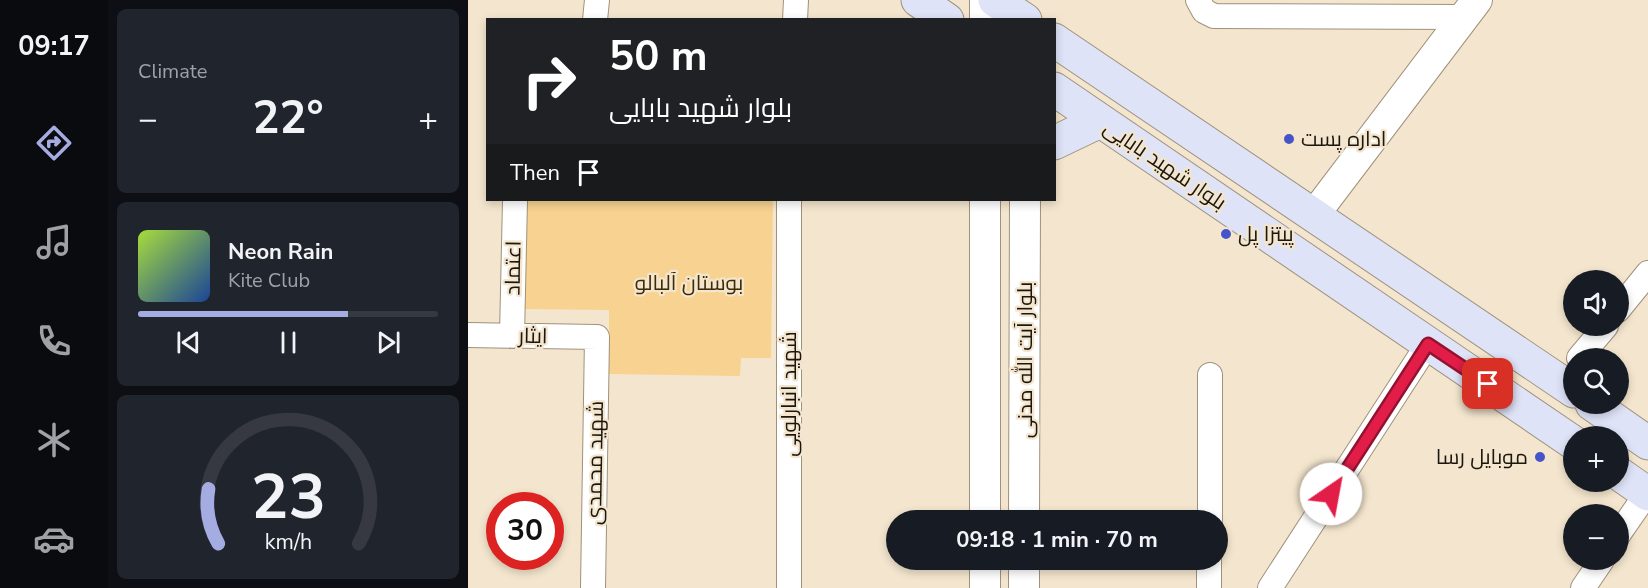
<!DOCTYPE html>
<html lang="en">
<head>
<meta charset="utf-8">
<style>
  :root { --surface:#171b24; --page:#20242c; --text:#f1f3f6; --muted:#9ea1a6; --line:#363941; --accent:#a4ace2 }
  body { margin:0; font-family:"Nunito Sans",Cairo,sans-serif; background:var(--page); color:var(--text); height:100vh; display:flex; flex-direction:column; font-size:22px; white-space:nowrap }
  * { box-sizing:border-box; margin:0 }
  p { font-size:20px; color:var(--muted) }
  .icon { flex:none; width:33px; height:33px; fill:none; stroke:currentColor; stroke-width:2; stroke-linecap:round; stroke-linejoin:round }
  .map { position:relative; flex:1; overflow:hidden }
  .side { display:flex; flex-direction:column; gap:9px; padding:9px; background:#0d0f14; width:360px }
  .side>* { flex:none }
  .banner { position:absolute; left:18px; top:18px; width:570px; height:183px; border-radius:0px; box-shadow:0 3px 9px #0003; background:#202124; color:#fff; overflow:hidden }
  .tools { position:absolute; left:1095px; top:270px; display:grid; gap:12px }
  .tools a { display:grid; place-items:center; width:66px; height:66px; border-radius:50%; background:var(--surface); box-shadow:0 3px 9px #0003; font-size:30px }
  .speed { position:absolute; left:18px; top:492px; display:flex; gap:12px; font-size:30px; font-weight:700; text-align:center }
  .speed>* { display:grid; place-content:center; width:78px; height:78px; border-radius:50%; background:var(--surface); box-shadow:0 3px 9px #0003; line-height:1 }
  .speed .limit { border:9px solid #d22; background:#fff; color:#111 }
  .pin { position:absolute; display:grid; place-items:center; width:51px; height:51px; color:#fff; margin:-26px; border-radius:12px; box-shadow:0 3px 9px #0006 }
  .me { position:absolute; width:66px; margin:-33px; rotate:33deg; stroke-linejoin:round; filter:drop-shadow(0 0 4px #0008) }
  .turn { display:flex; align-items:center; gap:21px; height:126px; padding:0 24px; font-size:27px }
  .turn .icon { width:78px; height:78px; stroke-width:2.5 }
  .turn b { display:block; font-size:42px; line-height:51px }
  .then { display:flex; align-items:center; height:57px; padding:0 24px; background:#0003; gap:12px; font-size:22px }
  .big { font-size:45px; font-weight:700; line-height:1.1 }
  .side .tile { flex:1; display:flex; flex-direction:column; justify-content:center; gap:9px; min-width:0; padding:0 21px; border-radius:9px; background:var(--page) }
  .side .dial { align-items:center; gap:0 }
  .dial svg { height:156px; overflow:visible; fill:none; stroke:var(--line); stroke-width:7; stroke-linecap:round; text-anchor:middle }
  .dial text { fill:var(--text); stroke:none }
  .song { display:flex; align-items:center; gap:18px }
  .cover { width:72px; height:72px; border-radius:9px; background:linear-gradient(135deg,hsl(80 70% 55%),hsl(220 70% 35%)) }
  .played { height:6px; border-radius:3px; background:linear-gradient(90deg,var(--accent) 70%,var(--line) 70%) }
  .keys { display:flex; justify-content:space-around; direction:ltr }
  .heat { display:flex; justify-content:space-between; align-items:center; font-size:33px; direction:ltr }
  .trip { position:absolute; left:418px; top:510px; width:342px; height:60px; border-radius:30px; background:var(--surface); box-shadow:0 3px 9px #0003; font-weight:700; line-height:60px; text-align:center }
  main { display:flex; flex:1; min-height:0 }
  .dock { display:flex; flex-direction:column; width:108px; justify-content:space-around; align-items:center; background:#090b0e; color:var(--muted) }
  .dock .icon { width:42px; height:42px }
  .dock .current { color:var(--accent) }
  .dock b { font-size:27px; color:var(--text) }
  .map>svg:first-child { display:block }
  .green { fill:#f7d290 }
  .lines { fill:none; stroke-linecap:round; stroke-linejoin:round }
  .minor-casing { stroke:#9f927b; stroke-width:26 }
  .tertiary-casing { stroke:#9f927b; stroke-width:32 }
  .secondary-casing { stroke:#9f927b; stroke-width:35 }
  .minor { stroke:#fff; stroke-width:24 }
  .tertiary { stroke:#fff; stroke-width:30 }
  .secondary { stroke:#dee3f7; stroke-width:33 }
  .route-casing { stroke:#92132f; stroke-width:15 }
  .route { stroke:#e11d48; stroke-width:10 }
  .poi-dot { fill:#4555c9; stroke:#f4e6ce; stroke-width:2 }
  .labels { text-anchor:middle; stroke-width:4.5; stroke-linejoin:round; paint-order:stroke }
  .poi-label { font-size:21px; fill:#1b160e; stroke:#f4e6ce; text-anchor:start }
  .street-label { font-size:21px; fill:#1b160e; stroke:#f4e6ce }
  .park-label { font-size:21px; fill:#3d2b05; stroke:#f4e6ce }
</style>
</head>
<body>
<main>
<nav class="dock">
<b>09:17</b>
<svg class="icon current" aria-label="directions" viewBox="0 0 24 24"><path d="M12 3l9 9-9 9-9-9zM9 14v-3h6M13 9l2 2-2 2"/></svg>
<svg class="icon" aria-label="music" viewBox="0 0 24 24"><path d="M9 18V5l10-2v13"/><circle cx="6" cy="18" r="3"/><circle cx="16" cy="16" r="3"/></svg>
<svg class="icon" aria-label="phone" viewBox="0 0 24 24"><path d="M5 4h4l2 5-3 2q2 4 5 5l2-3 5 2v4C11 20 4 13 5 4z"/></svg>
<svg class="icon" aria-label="climate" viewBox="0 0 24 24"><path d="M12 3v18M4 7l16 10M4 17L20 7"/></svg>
<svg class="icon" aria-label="car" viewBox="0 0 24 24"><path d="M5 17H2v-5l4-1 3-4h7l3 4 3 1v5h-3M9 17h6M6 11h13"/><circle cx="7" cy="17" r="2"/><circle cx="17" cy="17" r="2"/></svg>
</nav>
<section class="side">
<div class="tile"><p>Climate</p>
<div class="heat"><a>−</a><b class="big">22°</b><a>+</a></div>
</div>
<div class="tile">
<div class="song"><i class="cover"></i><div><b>Neon Rain</b><p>Kite Club</p></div></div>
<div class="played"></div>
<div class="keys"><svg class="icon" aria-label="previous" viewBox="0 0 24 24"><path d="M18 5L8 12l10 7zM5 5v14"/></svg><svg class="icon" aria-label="pause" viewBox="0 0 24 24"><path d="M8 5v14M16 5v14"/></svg><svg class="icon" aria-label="next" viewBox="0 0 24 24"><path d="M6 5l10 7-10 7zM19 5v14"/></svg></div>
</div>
<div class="tile dial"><svg viewBox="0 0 100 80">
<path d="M14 69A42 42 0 1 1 86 69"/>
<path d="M14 69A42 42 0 0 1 9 41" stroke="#a4ace2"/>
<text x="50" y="56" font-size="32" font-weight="700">23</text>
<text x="50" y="72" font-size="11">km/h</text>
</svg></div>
</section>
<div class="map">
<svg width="1180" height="588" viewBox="0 0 1180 588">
  <rect width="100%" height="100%" fill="#f4e6ce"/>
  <path class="green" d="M 58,200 L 305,200 L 303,358 L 273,358 L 272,376 L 141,374 L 141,310 L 57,309 Z"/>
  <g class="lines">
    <defs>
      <path id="minor" d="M 730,0 L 736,11 L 746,16 L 996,17
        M 127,20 L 129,0
        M 327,20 L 328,0
        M 1150,310 L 1180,273
        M 0,335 L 129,337 L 125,588
        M 44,336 L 47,200
        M 1111,358 L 1138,326
        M 742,520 L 742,375
        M 1150,535 L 1179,493
        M 321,588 L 321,200
        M 741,588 L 741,560
        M 802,588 L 960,344
        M 1115,588 L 1134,560"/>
      <path id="tertiary" d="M 517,0 L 517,20
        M 846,215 L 1009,0
        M 517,520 L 517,200
        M 556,520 L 557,200
        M 517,588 L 517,560
        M 556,588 L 556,560"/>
      <path id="secondary" d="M 450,0 L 479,20
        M 527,0 L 557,20
        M 586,40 L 1106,391
        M 586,89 L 1106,443
        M 586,143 L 632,121
        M 1124,404 L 1180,443
        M 1150,473 L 1180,494"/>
    </defs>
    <use href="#minor" class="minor-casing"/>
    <use href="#tertiary" class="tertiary-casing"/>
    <use href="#secondary" class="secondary-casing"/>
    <use href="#minor" class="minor"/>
    <use href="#tertiary" class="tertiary"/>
    <use href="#secondary" class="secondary"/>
  </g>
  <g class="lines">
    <defs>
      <path id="route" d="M 863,494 L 960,344 L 1020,384"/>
    </defs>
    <use href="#route" class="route-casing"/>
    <use href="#route" class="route"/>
  </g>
  <g class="poi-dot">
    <circle cx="821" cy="139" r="6"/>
    <circle cx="758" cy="234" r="6"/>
    <circle cx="1072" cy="457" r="6"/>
  </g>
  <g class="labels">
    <g class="poi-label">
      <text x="833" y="146">اداره پست</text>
      <text x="770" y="241">پیتزا پل</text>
      <text x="1060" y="464" text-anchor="end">موبایل رسا</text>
    </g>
    <g class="street-label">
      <text transform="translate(697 165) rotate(34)" y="7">بلوار شهید بابایی</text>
      <text transform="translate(45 268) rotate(-89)" y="7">اعتماد</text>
      <text transform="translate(65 336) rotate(1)" y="7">ایثار</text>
      <text transform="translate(557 360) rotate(-90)" y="7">بلوار آیت الله مدنی</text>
      <text transform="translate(321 394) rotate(-90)" y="7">شهید انبارلویی</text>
      <text transform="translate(127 463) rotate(-89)" y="7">شهید محمدی</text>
    </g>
    <g class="park-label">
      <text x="221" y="290">بوستان آلبالو</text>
    </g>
  </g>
</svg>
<div class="tools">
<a><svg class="icon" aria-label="sound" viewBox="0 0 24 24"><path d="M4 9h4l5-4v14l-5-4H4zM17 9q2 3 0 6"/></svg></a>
<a><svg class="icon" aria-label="search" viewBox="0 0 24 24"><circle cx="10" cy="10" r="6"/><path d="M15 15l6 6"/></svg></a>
<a>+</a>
<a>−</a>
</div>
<div class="speed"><div class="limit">30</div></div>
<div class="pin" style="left:1020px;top:384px;background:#d93025"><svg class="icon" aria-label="arrive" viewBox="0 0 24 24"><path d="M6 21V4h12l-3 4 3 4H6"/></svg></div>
<svg class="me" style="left:863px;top:494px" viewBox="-20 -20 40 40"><circle r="19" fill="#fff"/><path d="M0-13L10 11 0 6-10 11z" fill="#e11d48"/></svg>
<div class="trip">09:18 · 1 min · 70 m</div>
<div class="banner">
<div class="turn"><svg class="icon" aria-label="right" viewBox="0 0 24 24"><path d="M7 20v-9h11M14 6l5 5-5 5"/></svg><div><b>50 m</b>بلوار شهید بابایی</div></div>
<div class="then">Then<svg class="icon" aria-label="arrive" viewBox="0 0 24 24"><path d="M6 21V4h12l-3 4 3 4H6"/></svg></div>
</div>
</div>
</main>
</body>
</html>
